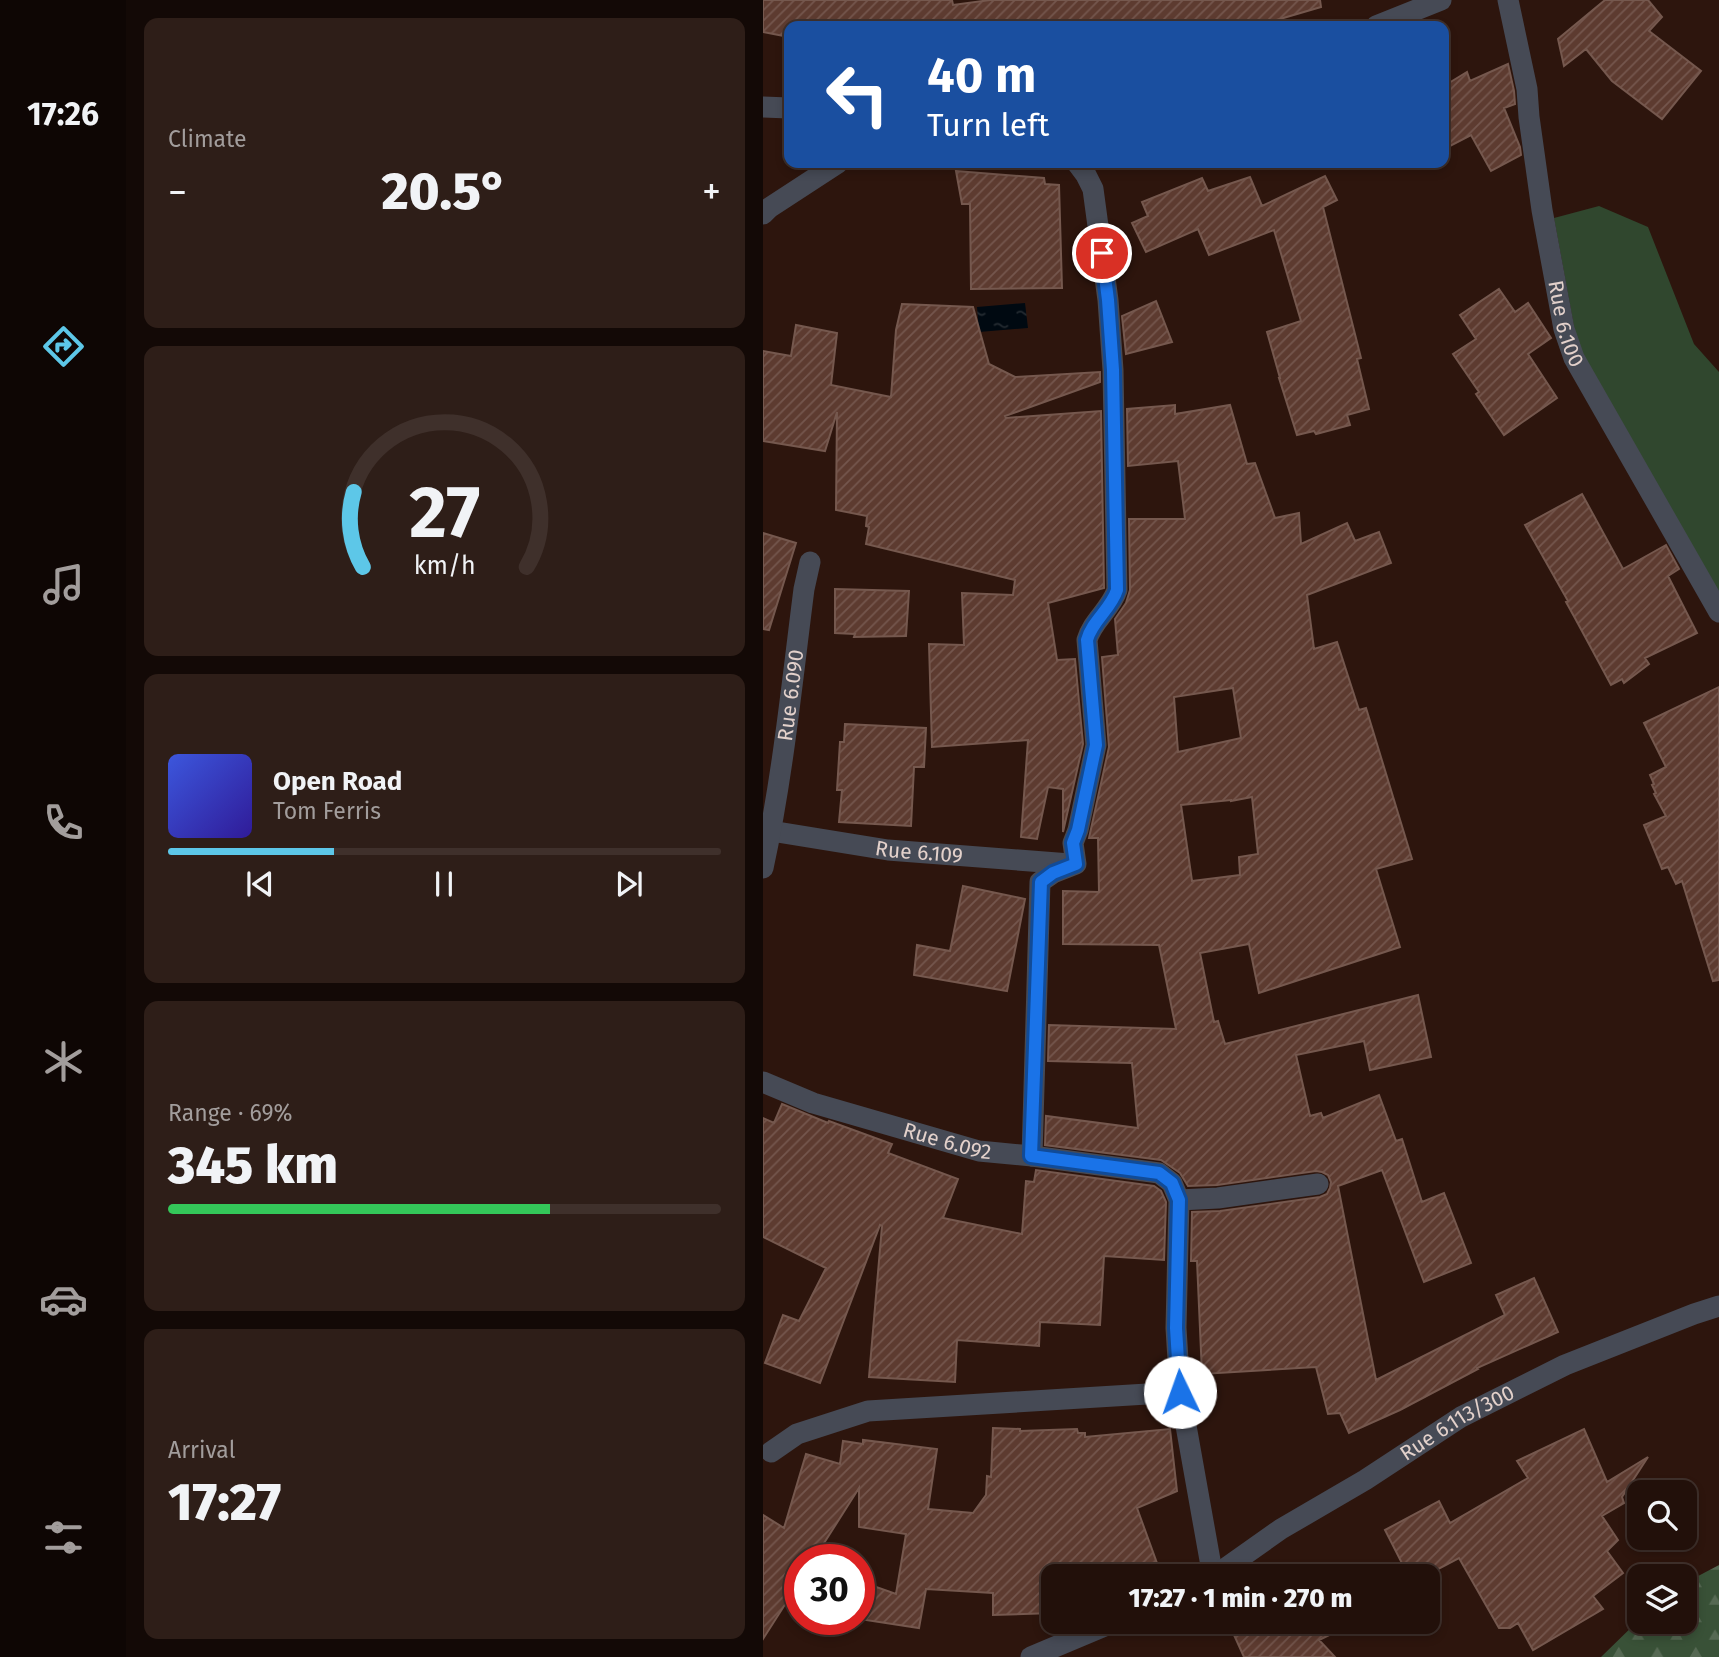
<!DOCTYPE html>
<html lang="en">
<head>
<meta charset="utf-8">
<style>
  :root { --surface:#22100a; --page:#2e1e18; --text:#f1f3f6; --muted:#a29d9c; --line:#3f302b; --accent:#5dc7e8 }
  body { margin:0; font-family:"Fira Sans",sans-serif; background:var(--page); color:var(--text); height:100vh; display:flex; flex-direction:column; font-size:26px; white-space:nowrap }
  * { box-sizing:border-box; margin:0 }
  p { font-size:23px; color:var(--muted) }
  .icon { flex:none; width:38px; height:38px; fill:none; stroke:currentColor; stroke-width:2; stroke-linecap:round; stroke-linejoin:round }
  .map { position:relative; flex:1; overflow:hidden }
  .side { display:flex; flex-direction:column; gap:18px; padding:18px; background:#130906; width:637px }
  .side>* { flex:none }
  .hud { position:absolute; left:21px; top:21px; width:665px; height:147px; border-radius:14px; box-shadow:0 4px 10px #0003,0 0 0 2px var(--line); background:#1a4fa0; color:#fff; overflow:hidden }
  .buttons { position:absolute; left:864px; top:1480px; display:grid; gap:14px }
  .buttons a { display:grid; place-items:center; width:70px; height:70px; border-radius:14px; background:var(--surface); box-shadow:0 4px 10px #0003,0 0 0 2px var(--line); font-size:35px }
  .speed { position:absolute; left:21px; top:1544px; display:flex; gap:14px; font-size:35px; font-weight:700; text-align:center }
  .speed>* { display:grid; place-content:center; width:91px; height:91px; border-radius:50%; background:var(--surface); box-shadow:0 4px 10px #0003,0 0 0 2px var(--line); line-height:1 }
  .speed .limit { border:10px solid #d22; background:#fff; color:#111 }
  .pin { position:absolute; display:grid; place-items:center; width:60px; height:60px; color:#fff; margin:-30px; border:4px solid #fff; border-radius:50%; box-shadow:0 2px 7px #0007 }
  .me { position:absolute; width:77px; margin:-38px; rotate:357deg; stroke-linejoin:round; filter:drop-shadow(0 0 5px #0008) }
  .turn { display:flex; align-items:center; gap:24px; height:147px; padding:0 28px; font-size:32px }
  .turn .icon { width:91px; height:91px; stroke-width:2.5 }
  .turn b { display:block; font-size:49px; line-height:60px }
  .big { font-size:52px; font-weight:800; line-height:1.1 }
  .side .tile { flex:1; display:flex; flex-direction:column; justify-content:center; gap:10px; min-width:0; padding:0 24px; border-radius:14px; background:var(--page) }
  .side .dial { align-items:center; gap:0 }
  .dial svg { height:182px; overflow:visible; fill:none; stroke:var(--line); stroke-width:7; stroke-linecap:round; text-anchor:middle }
  .dial text { fill:var(--text); stroke:none }
  .song { display:flex; align-items:center; gap:21px }
  .cover { width:84px; height:84px; border-radius:10px; background:linear-gradient(135deg,hsl(230 70% 55%),hsl(250 70% 35%)) }
  .played { height:7px; border-radius:4px; background:linear-gradient(90deg,var(--accent) 30%,var(--line) 30%) }
  .keys { display:flex; justify-content:space-around; direction:ltr }
  .heat { display:flex; justify-content:space-between; align-items:center; font-size:38px; direction:ltr }
  .charge { height:10px; border-radius:5px; background:linear-gradient(90deg,#34c759 69%,var(--line) 0) }
  .trip { position:absolute; left:278px; top:1564px; width:399px; height:70px; border-radius:14px; background:var(--surface); box-shadow:0 4px 10px #0003,0 0 0 2px var(--line); font-weight:800; line-height:70px; text-align:center }
  main { display:flex; flex:1; min-height:0 }
  .tabs { display:flex; flex-direction:column; width:126px; justify-content:space-around; align-items:center; background:#0e0604; color:var(--muted) }
  .tabs .icon { width:49px; height:49px }
  .tabs .current { color:var(--accent) }
  .tabs b { font-size:32px; color:var(--text) }
  .map>svg:first-child { display:block }
  .grass { fill:#30472e }
  .forest { fill:url(#forest-firs) }
  .water { fill:url(#water-ripples) }
  .building { fill:url(#building-hatch); stroke:#75584e; stroke-width:2; fill-rule:evenodd }
  .lines { fill:none; stroke-linecap:round; stroke-linejoin:round }
  .minor { stroke:#464a55; stroke-width:21 }
  .tertiary { stroke:#464a55; stroke-width:21 }
  .route-casing { stroke:#114b97; stroke-width:18 }
  .route { stroke:#1a73e8; stroke-width:12 }
  .labels { text-anchor:middle; stroke-width:7; stroke-linejoin:round; paint-order:stroke }
  .street-label { font-size:21px; fill:#e3d1cb; stroke:#230c05 }
</style>
</head>
<body>
<main>
<nav class="tabs">
<b>17:26</b>
<svg class="icon current" aria-label="directions" viewBox="0 0 24 24"><path d="M12 3l9 9-9 9-9-9zM9 14v-3h6M13 9l2 2-2 2"/></svg>
<svg class="icon" aria-label="music" viewBox="0 0 24 24"><path d="M9 18V5l10-2v13"/><circle cx="6" cy="18" r="3"/><circle cx="16" cy="16" r="3"/></svg>
<svg class="icon" aria-label="phone" viewBox="0 0 24 24"><path d="M5 4h4l2 5-3 2q2 4 5 5l2-3 5 2v4C11 20 4 13 5 4z"/></svg>
<svg class="icon" aria-label="climate" viewBox="0 0 24 24"><path d="M12 3v18M4 7l16 10M4 17L20 7"/></svg>
<svg class="icon" aria-label="car" viewBox="0 0 24 24"><path d="M5 17H2v-5l4-1 3-4h7l3 4 3 1v5h-3M9 17h6M6 11h13"/><circle cx="7" cy="17" r="2"/><circle cx="17" cy="17" r="2"/></svg>
<svg class="icon" aria-label="filters" viewBox="0 0 24 24"><path d="M4 7h16M4 17h16"/><circle cx="9" cy="7" r="2"/><circle cx="15" cy="17" r="2"/></svg>
</nav>
<section class="side">
<div class="tile"><p>Climate</p>
<div class="heat"><a>−</a><b class="big">20.5°</b><a>+</a></div>
</div>
<div class="tile dial"><svg viewBox="0 0 100 80">
<path d="M14 69A42 42 0 1 1 86 69"/>
<path d="M14 69A42 42 0 0 1 10 36" stroke="#5dc7e8"/>
<text x="50" y="56" font-size="32" font-weight="700">27</text>
<text x="50" y="72" font-size="11">km/h</text>
</svg></div>
<div class="tile">
<div class="song"><i class="cover"></i><div><b>Open Road</b><p>Tom Ferris</p></div></div>
<div class="played"></div>
<div class="keys"><svg class="icon" aria-label="previous" viewBox="0 0 24 24"><path d="M18 5L8 12l10 7zM5 5v14"/></svg><svg class="icon" aria-label="pause" viewBox="0 0 24 24"><path d="M8 5v14M16 5v14"/></svg><svg class="icon" aria-label="next" viewBox="0 0 24 24"><path d="M6 5l10 7-10 7zM19 5v14"/></svg></div>
</div>
<div class="tile"><p>Range · 69%</p><b class="big">345 km</b><div class="charge"></div></div>
<div class="tile"><p>Arrival</p><b class="big">17:27</b></div>
</section>
<div class="map">
<svg width="956" height="1657" viewBox="0 0 956 1657">
  <defs>
    <pattern id="forest-firs" width="22" height="20" patternUnits="userSpaceOnUse" patternTransform="scale(1.75)"><rect width="22" height="20" fill="#395137"/><path d="M5 1l3.5 6h-7zM16 11l3.5 6h-7z" fill="#566953"/></pattern>
    <pattern id="water-ripples" width="26" height="14" patternUnits="userSpaceOnUse" patternTransform="scale(1.75)"><rect width="26" height="14" fill="#000911"/><path d="M2 4q2-2 4 0t4 0M15 11q2-2 4 0t4 0" fill="none" stroke="#252c32"/></pattern>
    <pattern id="building-hatch" width="6" height="6" patternUnits="userSpaceOnUse" patternTransform="scale(1.75)"><rect width="6" height="6" fill="#5d3b30"/><path d="M-1 1l2-2M0 6l6-6M5 7l2-2" fill="none" stroke="#74564d"/></pattern>
  </defs>
  <rect width="100%" height="100%" fill="#2d150d"/>
  <path class="grass" d="M 836,206 L 885,227 L 931,344 L 956,372 L 956,599 L 815,348 L 791,218 Z"/>
  <path class="forest" d="M 956,1565 L 956,1657 L 838,1657 L 877,1619 L 877,1622 L 922,1622 L 922,1583 Z"/>
  <path class="water" d="M 262,303 L 265,328 L 216,332 L 214,307 Z"/>
  <path class="building" d="M 0,0 L 189,0 L 190,5 L 227,0 L 557,0 L 558,7 L 493,26 L 341,26 L 340,22 L 305,26 L 26,26 L 26,37 L 0,32 Z
    M 842,0 L 885,0 L 899,17 L 886,31 L 938,71 L 899,119 L 849,81 L 823,49 L 801,66 L 795,39 Z
    M 745,64 L 751,91 L 752,104 L 741,108 L 757,147 L 758,155 L 728,171 L 708,135 L 681,149 L 681,86 L 704,72 L 707,81 Z
    M 193,171 L 281,178 L 282,184 L 296,185 L 299,288 L 208,289 L 207,204 L 199,204 Z
    M 562,176 L 574,200 L 560,207 L 598,358 L 594,359 L 606,409 L 584,415 L 587,425 L 553,434 L 551,431 L 534,435 L 516,378 L 517,378 L 504,332 L 538,321 L 511,230 L 446,255 L 435,229 L 383,252 L 369,223 L 385,216 L 379,202 L 439,178 L 445,191 L 487,177 L 499,206 Z
    M 736,289 L 752,312 L 765,303 L 788,338 L 765,354 L 794,398 L 741,435 L 713,394 L 716,392 L 690,354 L 713,339 L 697,315 Z
    M 393,301 L 409,342 L 363,354 L 359,316 Z
    M 139,304 L 210,307 L 226,364 L 252,377 L 337,372 L 337,382 L 242,416 L 243,418 L 338,411 L 341,588 L 285,603 L 294,660 L 312,659 L 320,744 L 300,832 L 300,789 L 285,787 L 274,839 L 258,837 L 265,740 L 169,747 L 166,644 L 201,645 L 199,593 L 250,595 L 252,580 L 103,544 L 106,527 L 103,526 L 104,516 L 73,510 L 74,412 L 62,451 L 0,441 L 0,351 L 28,356 L 33,325 L 74,333 L 68,385 L 128,397 L 133,330 Z
    M 412,405 L 412,414 L 467,405 L 484,464 L 492,463 L 512,518 L 536,513 L 538,544 L 584,523 L 592,541 L 616,532 L 628,563 L 544,595 L 551,649 L 574,642 L 596,710 L 603,708 L 649,859 L 613,869 L 637,947 L 496,993 L 486,944 L 437,953 L 451,1022 L 455,1021 L 462,1044 L 655,995 L 668,1057 L 607,1070 L 601,1041 L 533,1055 L 547,1116 L 558,1113 L 560,1118 L 616,1095 L 633,1141 L 639,1139 L 659,1202 L 681,1193 L 708,1263 L 661,1282 L 619,1170 L 575,1186 L 613,1380 L 742,1315 L 733,1295 L 771,1278 L 795,1332 L 714,1368 L 715,1369 L 637,1410 L 586,1433 L 577,1413 L 565,1414 L 553,1367 L 439,1374 L 434,1261 L 428,1261 L 429,1212 L 457,1211 L 557,1197 L 564,1194 L 567,1188 L 568,1182 L 565,1175 L 559,1172 L 553,1171 L 454,1185 L 425,1186 L 417,1173 L 398,1160 L 282,1145 L 283,1116 L 375,1128 L 369,1063 L 285,1061 L 286,1025 L 413,1029 L 396,945 L 300,944 L 300,891 L 336,892 L 335,838 L 326,838 L 346,747 L 339,657 L 355,655 L 352,619 L 363,603 L 367,590 L 366,519 L 422,519 L 415,461 L 365,466 L 364,409 ZM 470,688 L 478,738 L 415,752 L 411,697 ZM 489,797 L 495,854 L 476,857 L 477,875 L 429,881 L 418,805 L 468,800 L 468,801 Z
    M 819,494 L 860,569 L 903,545 L 916,569 L 905,576 L 934,633 L 882,658 L 886,664 L 861,683 L 859,679 L 848,685 L 813,620 L 803,602 L 805,601 L 762,525 Z
    M 0,533 L 33,543 L 6,630 L 0,629 Z
    M 72,589 L 146,591 L 143,636 L 91,637 L 92,634 L 72,633 Z
    M 956,687 L 956,980 L 950,981 L 919,881 L 913,884 L 905,867 L 899,869 L 881,825 L 903,816 L 891,794 L 893,793 L 889,785 L 891,784 L 887,775 L 903,767 L 881,723 Z
    M 82,724 L 163,728 L 161,767 L 151,767 L 148,826 L 76,822 L 79,790 L 74,790 L 77,742 L 81,742 Z
    M 200,886 L 262,899 L 244,991 L 151,975 L 154,945 L 187,951 Z
    M 19,1104 L 65,1123 L 66,1121 L 74,1124 L 129,1144 L 125,1153 L 195,1179 L 180,1218 L 259,1234 L 263,1181 L 271,1182 L 273,1170 L 391,1186 L 398,1191 L 403,1202 L 401,1260 L 341,1256 L 337,1325 L 277,1322 L 276,1346 L 194,1340 L 192,1382 L 106,1377 L 119,1226 L 117,1225 L 57,1383 L 2,1363 L 20,1315 L 36,1321 L 63,1268 L 0,1237 L 0,1118 L 11,1123 Z
    M 230,1428 L 257,1429 L 257,1431 L 314,1429 L 315,1433 L 322,1433 L 322,1437 L 407,1429 L 414,1491 L 374,1508 L 399,1577 L 290,1577 L 290,1613 L 230,1615 L 230,1593 L 163,1589 L 156,1628 L 96,1619 L 96,1581 L 133,1594 L 143,1534 L 96,1527 L 96,1488 L 56,1551 L 69,1559 L 37,1559 L 37,1581 L 0,1639 L 0,1515 L 21,1528 L 43,1454 L 77,1464 L 80,1441 L 100,1444 L 100,1440 L 174,1449 L 165,1509 L 210,1513 L 223,1495 L 224,1476 L 228,1477 Z
    M 821,1429 L 844,1482 L 885,1457 L 859,1497 L 861,1503 L 839,1516 L 855,1540 L 844,1551 L 860,1573 L 830,1596 L 840,1609 L 770,1650 L 755,1623 L 747,1628 L 736,1628 L 696,1558 L 660,1577 L 646,1577 L 622,1530 L 676,1501 L 687,1523 L 765,1478 L 754,1461 Z
    M 560,1564 L 564,1573 L 579,1566 L 584,1577 L 536,1577 L 535,1575 Z
    M 496,1622 L 593,1622 L 556,1640 L 572,1657 L 481,1657 L 471,1635 Z"/>
  <g class="lines">
    <g class="minor">
      <path id="s1" d="M 745,0 L 764,89 L 766,117 L 779,210 L 801,329 L 811,358 L 956,612"/>
      <path d="M 0,214 L 6,208 L 75,163"/>
      <path id="s2" d="M 0,829 L 8,831 L 125,850 L 307,864"/>
      <path id="s3" d="M 0,868 C 20,776 29,682 41,589 L 47,562"/>
      <path id="s4" d="M 0,1082 L 50,1103 L 216,1151 L 269,1156 L 277,882 L 290,873 L 313,864 L 310,843 L 315,830 L 333,745 L 324,640 C 329,621 348,609 354,590 L 350,370 L 345,300 L 330,189 L 323,175 L 314,163"/>
      <path d="M 269,1156 L 396,1173 L 409,1183 L 416,1200 L 413,1328 L 417,1392 L 450,1577"/>
      <path d="M 416,1200 L 455,1198 L 555,1184"/>
      <path d="M 8,1452 L 34,1434 L 105,1411 L 417,1392"/>
      <path id="s5" d="M 450,1577 L 518,1529 L 602,1480 L 698,1417 L 802,1365 L 931,1314 L 956,1306"/>
      <path d="M 268,1657 L 351,1622"/>
    </g>
    <path class="tertiary" d="M 613,26 L 678,0
      M 0,107 L 26,108"/>
  </g>
  <g class="lines">
    <defs>
      <path id="route" d="M 339,253 L 345,300 L 350,370 L 354,590 C 348,609 329,621 324,640 L 333,745 L 315,830 L 310,843 L 313,864 L 290,873 L 278,882 L 268,1156 L 396,1173 L 409,1183 L 416,1200 L 413,1328 L 417,1392"/>
    </defs>
    <use href="#route" class="route-casing"/>
    <use href="#route" class="route"/>
  </g>
  <g class="labels">
    <g class="street-label">
      <text dy="7" stroke="none"><textPath href="#s1" startOffset="329">Rue 6.100</textPath></text>
      <text dy="7" stroke="none"><textPath href="#s3" startOffset="175">Rue 6.090</textPath></text>
      <text dy="7" stroke="none"><textPath href="#s2" startOffset="158">Rue 6.109</textPath></text>
      <text dy="7" stroke="none"><textPath href="#s4" startOffset="194">Rue 6.092</textPath></text>
      <text dy="7" stroke="none"><textPath href="#s5" startOffset="289">Rue 6.113/300</textPath></text>
    </g>
  </g>
</svg>
<div class="buttons">
<a><svg class="icon" aria-label="search" viewBox="0 0 24 24"><circle cx="10" cy="10" r="6"/><path d="M15 15l6 6"/></svg></a>
<a><svg class="icon" aria-label="layers" viewBox="0 0 24 24"><path d="M12 4l9 5-9 5-9-5zM3 14l9 5 9-5"/></svg></a>
</div>
<div class="speed"><div class="limit">30</div></div>
<div class="pin" style="left:339px;top:253px;background:#d93025"><svg class="icon" aria-label="arrive" viewBox="0 0 24 24"><path d="M6 21V4h12l-3 4 3 4H6"/></svg></div>
<svg class="me" style="left:417px;top:1392px" viewBox="-20 -20 40 40"><circle r="19" fill="#fff"/><path d="M0-13L10 11 0 6-10 11z" fill="#1a73e8"/></svg>
<div class="trip">17:27 · 1 min · 270 m</div>
<div class="hud">
<div class="turn"><svg class="icon" aria-label="left" viewBox="0 0 24 24"><path d="M17 20v-9H6M10 6l-5 5 5 5"/></svg><div><b>40 m</b>Turn left</div></div>
</div>
</div>
</main>
</body>
</html>
